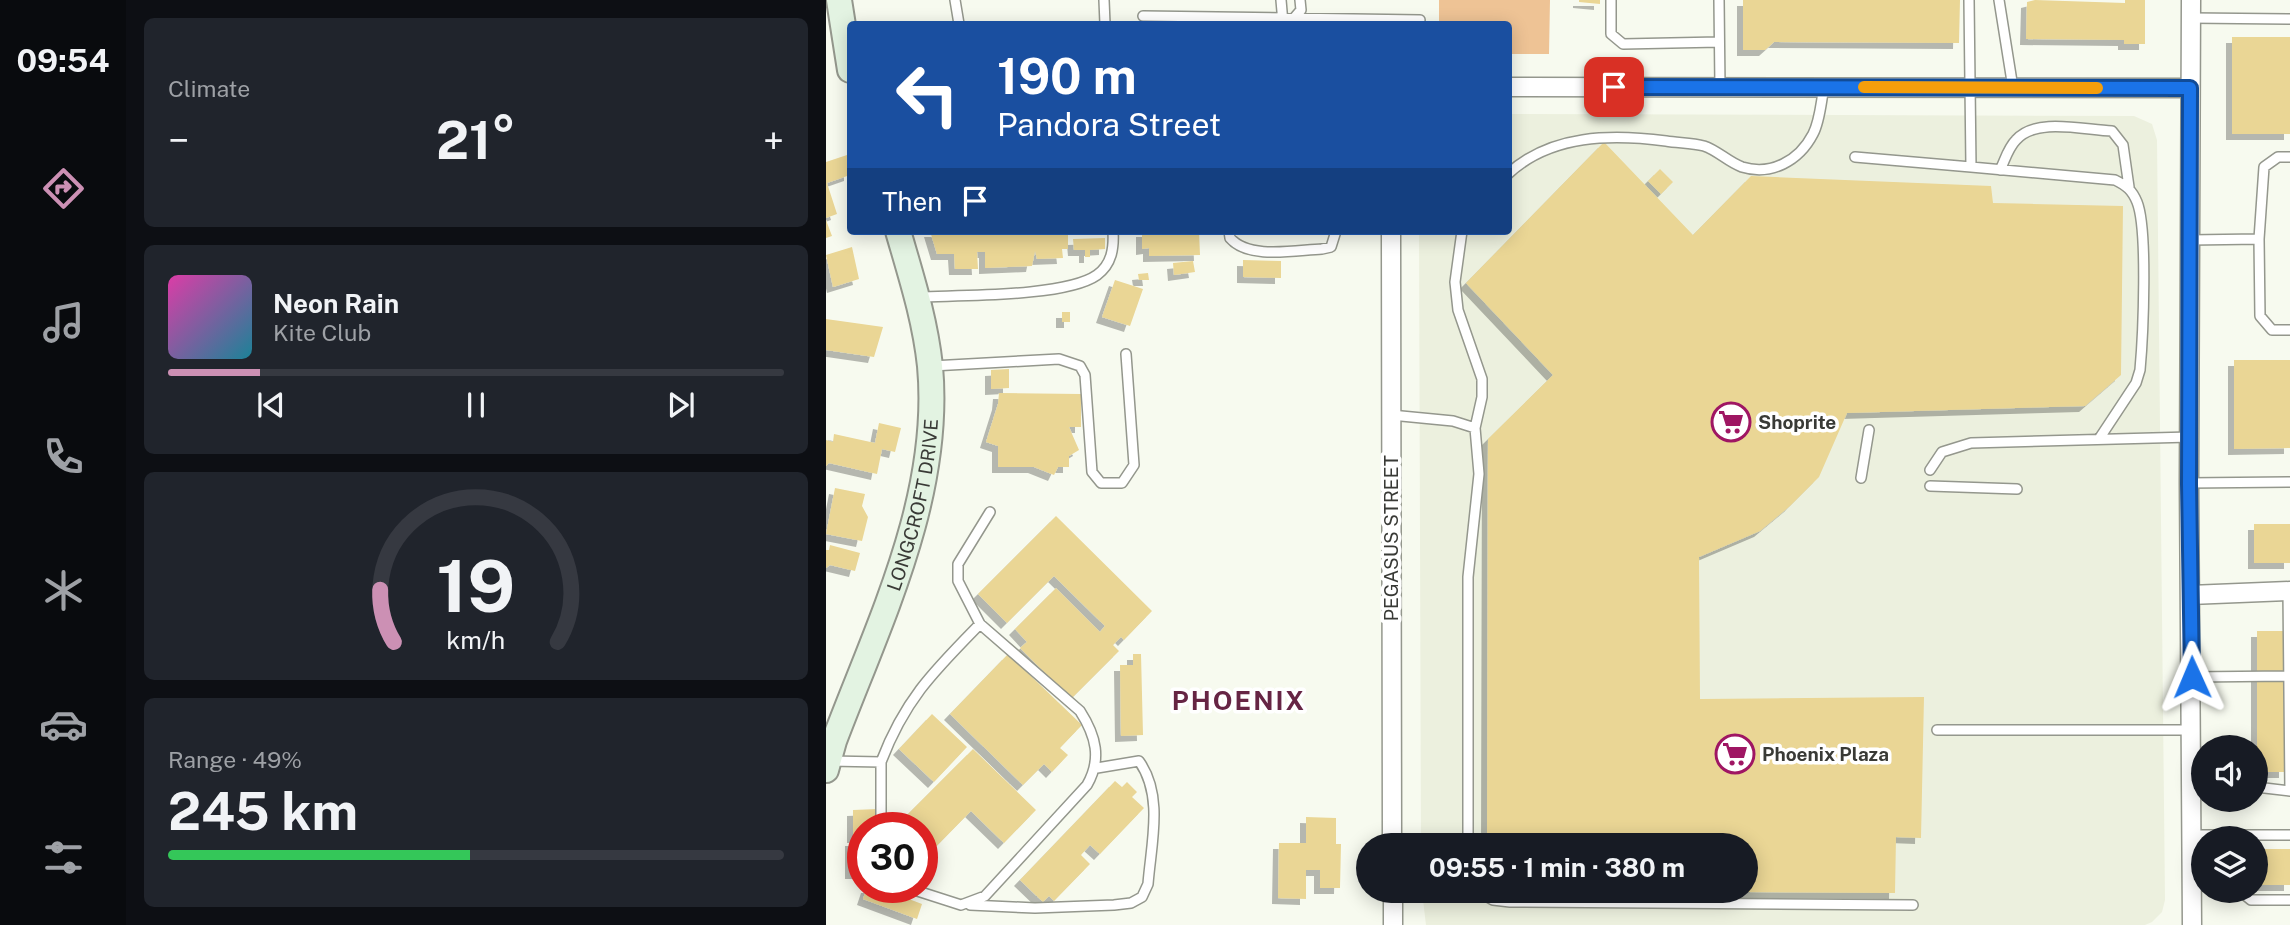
<!DOCTYPE html>
<html lang="en">
<head>
<meta charset="utf-8">
<style>
  :root { --surface:#171b24; --page:#20242c; --text:#f1f3f6; --muted:#9ea1a6; --line:#363941; --accent:#cc90b4 }
  body { margin:0; font-family:"Public Sans",sans-serif; background:var(--page); color:var(--text); height:100vh; display:flex; flex-direction:column; font-size:26px; white-space:nowrap }
  * { box-sizing:border-box; margin:0 }
  p { font-size:23px; color:var(--muted) }
  .icon { flex:none; width:38px; height:38px; fill:none; stroke:currentColor; stroke-width:2; stroke-linecap:round; stroke-linejoin:round }
  .map { position:relative; flex:1; overflow:hidden }
  .side { display:flex; flex-direction:column; gap:18px; padding:18px; background:#0d0f14; width:700px }
  .side>* { flex:none }
  .top-card { position:absolute; left:21px; top:21px; width:665px; height:214px; border-radius:7px; box-shadow:0 4px 18px #0003; background:#1a4fa0; color:#fff; overflow:hidden }
  .tools { position:absolute; left:1365px; top:735px; display:grid; gap:14px }
  .tools a { display:grid; place-items:center; width:77px; height:77px; border-radius:50%; background:var(--surface); box-shadow:0 4px 18px #0003; font-size:35px }
  .speed { position:absolute; left:21px; top:812px; display:flex; gap:14px; font-size:35px; font-weight:700; text-align:center }
  .speed>* { display:grid; place-content:center; width:91px; height:91px; border-radius:50%; background:var(--surface); box-shadow:0 4px 18px #0003; line-height:1 }
  .speed .limit { border:10px solid #d22; background:#fff; color:#111 }
  .pin { position:absolute; display:grid; place-items:center; width:60px; height:60px; color:#fff; margin:-30px; border-radius:14px; box-shadow:0 4px 10px #0006 }
  .me { position:absolute; width:77px; margin:-38px; rotate:359deg; stroke-linejoin:round; filter:drop-shadow(0 0 5px #0008) }
  .turn { display:flex; align-items:center; gap:24px; height:147px; padding:0 35px; font-size:32px }
  .turn .icon { width:91px; height:91px; stroke-width:2.5 }
  .turn b { display:block; font-size:49px; line-height:60px }
  .then { display:flex; align-items:center; height:66px; padding:0 35px; background:#0003; gap:14px; font-size:26px }
  .big { font-size:52px; font-weight:700; line-height:1.1 }
  .side .widget { flex:1; display:flex; flex-direction:column; justify-content:center; gap:10px; min-width:0; padding:0 24px; border-radius:10px; background:var(--page) }
  .side .dial { align-items:center; gap:0 }
  .dial svg { height:182px; overflow:visible; fill:none; stroke:var(--line); stroke-width:7; stroke-linecap:round; text-anchor:middle }
  .dial text { fill:var(--text); stroke:none }
  .song { display:flex; align-items:center; gap:21px }
  .cover { width:84px; height:84px; border-radius:10px; background:linear-gradient(135deg,hsl(320 70% 55%),hsl(190 70% 35%)) }
  .played { height:7px; border-radius:4px; background:linear-gradient(90deg,var(--accent) 15%,var(--line) 15%) }
  .keys { display:flex; justify-content:space-around; direction:ltr }
  .heat { display:flex; justify-content:space-between; align-items:center; font-size:38px; direction:ltr }
  .charge { height:10px; border-radius:5px; background:linear-gradient(90deg,#34c759 49%,var(--line) 0) }
  .trip { position:absolute; left:530px; top:833px; width:402px; height:70px; border-radius:35px; background:var(--surface); box-shadow:0 4px 18px #0003; font-weight:700; line-height:70px; text-align:center }
  main { display:flex; flex:1; min-height:0 }
  .menu { display:flex; flex-direction:column; width:126px; justify-content:space-around; align-items:center; background:#090b0e; color:var(--muted) }
  .menu .icon { width:49px; height:49px }
  .menu .active { color:var(--accent) }
  .menu b { font-size:32px; color:var(--text) }
  .map>svg:first-child { display:block }
  .built { fill:#ecf0de }
  .green { fill:#eec395 }
  .building { fill:#ead695; filter:url(#shadow) }
  .lines { fill:none; stroke-linecap:round; stroke-linejoin:round }
  .lane-casing { stroke:#94978d; stroke-width:12 }
  .street-casing { stroke:#94978d; stroke-width:21 }
  .secondary-casing { stroke:#94978d; stroke-width:28 }
  .lane { stroke:#fff; stroke-width:9 }
  .street { stroke:#fff; stroke-width:18 }
  .secondary { stroke:#e3f3e2; stroke-width:24 }
  .route-casing { stroke:#114b97; stroke-width:18 }
  .route { stroke:#1a73e8; stroke-width:12 }
  .slow { stroke:#f59e0b; stroke-width:12 }
  .labels { text-anchor:middle; stroke-width:7; stroke-linejoin:round; paint-order:stroke }
  .poi-label { font-size:19px; font-weight:bold; fill:#393a36; stroke:#fff; text-anchor:start }
  .street-label { font-size:19px; fill:#393a36; stroke:#fff }
  .district-label { font-size:26px; font-weight:bold; letter-spacing:2px; fill:#662544; stroke:#fff }
</style>
</head>
<body>
<main>
<nav class="menu">
<b>09:54</b>
<svg class="icon active" aria-label="directions" viewBox="0 0 24 24"><path d="M12 3l9 9-9 9-9-9zM9 14v-3h6M13 9l2 2-2 2"/></svg>
<svg class="icon" aria-label="music" viewBox="0 0 24 24"><path d="M9 18V5l10-2v13"/><circle cx="6" cy="18" r="3"/><circle cx="16" cy="16" r="3"/></svg>
<svg class="icon" aria-label="phone" viewBox="0 0 24 24"><path d="M5 4h4l2 5-3 2q2 4 5 5l2-3 5 2v4C11 20 4 13 5 4z"/></svg>
<svg class="icon" aria-label="climate" viewBox="0 0 24 24"><path d="M12 3v18M4 7l16 10M4 17L20 7"/></svg>
<svg class="icon" aria-label="car" viewBox="0 0 24 24"><path d="M5 17H2v-5l4-1 3-4h7l3 4 3 1v5h-3M9 17h6M6 11h13"/><circle cx="7" cy="17" r="2"/><circle cx="17" cy="17" r="2"/></svg>
<svg class="icon" aria-label="filters" viewBox="0 0 24 24"><path d="M4 7h16M4 17h16"/><circle cx="9" cy="7" r="2"/><circle cx="15" cy="17" r="2"/></svg>
</nav>
<section class="side">
<div class="widget"><p>Climate</p>
<div class="heat"><a>−</a><b class="big">21°</b><a>+</a></div>
</div>
<div class="widget">
<div class="song"><i class="cover"></i><div><b>Neon Rain</b><p>Kite Club</p></div></div>
<div class="played"></div>
<div class="keys"><svg class="icon" aria-label="previous" viewBox="0 0 24 24"><path d="M18 5L8 12l10 7zM5 5v14"/></svg><svg class="icon" aria-label="pause" viewBox="0 0 24 24"><path d="M8 5v14M16 5v14"/></svg><svg class="icon" aria-label="next" viewBox="0 0 24 24"><path d="M6 5l10 7-10 7zM19 5v14"/></svg></div>
</div>
<div class="widget dial"><svg viewBox="0 0 100 80">
<path d="M14 69A42 42 0 1 1 86 69"/>
<path d="M14 69A42 42 0 0 1 8 46" stroke="#cc90b4"/>
<text x="50" y="56" font-size="32" font-weight="700">19</text>
<text x="50" y="72" font-size="11">km/h</text>
</svg></div>
<div class="widget"><p>Range · 49%</p><b class="big">245 km</b><div class="charge"></div></div>
</section>
<div class="map">
<svg width="1464" height="925" viewBox="0 0 1464 925">
  <defs>
    <filter id="shadow"><feDropShadow dx="-6" dy="6" stdDeviation="0" flood-color="#0004"/></filter>
  </defs>
  <rect width="100%" height="100%" fill="#f7faef"/>
  <path class="built" d="M 683,114 L 1308,116 L 1326,124 L 1331,140 L 1339,900 L 1336,912 L 1326,922 L 1319,925 L 600,925 L 596,891 L 920,891 L 920,845 L 595,845 L 593,231 L 682,231 Z"/>
  <path class="green" d="M 613,0 L 724,0 L 723,54 L 683,54 L 682,24 L 613,24 Z"/>
  <path class="building" d="M 753,0 L 774,0 L 774,4 L 753,2 Z
    M 917,0 L 1134,0 L 1133,43 L 948,42 L 939,50 L 917,50 Z
    M 1209,0 L 1299,3 L 1299,0 L 1319,0 L 1319,44 L 1298,44 L 1298,40 L 1200,39 L 1201,2 Z
    M 1406,37 L 1464,37 L 1464,134 L 1406,134 Z
    M 778,142 L 867,235 L 925,176 L 1165,186 L 1167,203 L 1297,206 L 1295,375 L 1259,406 L 1021,413 L 993,477 L 964,506 L 934,531 L 873,557 L 874,699 L 1098,697 L 1095,838 L 1070,837 L 1069,893 L 920,892 L 920,845 L 661,845 L 662,439 L 727,375 L 640,283 Z
    M 24,154 L 24,175 L 1,183 L 11,214 L 0,218 L 0,162 Z
    M 834,169 L 847,182 L 835,194 L 822,181 Z
    M 0,220 L 6,236 L 0,238 Z
    M 104,231 L 242,231 L 242,249 L 236,249 L 237,258 L 211,259 L 209,251 L 206,266 L 159,268 L 159,252 L 151,252 L 152,269 L 129,269 L 128,254 L 111,254 Z
    M 316,231 L 373,231 L 374,255 L 323,256 L 323,248 L 316,249 Z
    M 279,238 L 279,249 L 264,250 L 264,257 L 259,257 L 259,250 L 248,250 L 247,239 Z
    M 26,247 L 33,279 L 7,287 L 0,255 Z
    M 417,260 L 455,261 L 455,278 L 417,277 Z
    M 367,261 L 369,272 L 348,275 L 347,263 Z
    M 322,273 L 323,280 L 313,280 L 312,274 Z
    M 289,280 L 317,289 L 304,326 L 276,317 Z
    M 236,312 L 244,312 L 244,322 L 236,322 Z
    M 0,319 L 57,327 L 48,357 L 0,350 Z
    M 1408,360 L 1464,360 L 1464,448 L 1408,449 Z
    M 183,369 L 183,388 L 165,389 L 165,370 Z
    M 173,393 L 255,394 L 255,427 L 243,427 L 253,450 L 243,456 L 243,467 L 232,467 L 228,475 L 208,467 L 172,467 L 172,446 L 160,442 L 172,404 Z
    M 53,423 L 75,428 L 69,452 L 56,449 L 51,474 L 3,463 L 0,466 L 0,440 L 7,442 L 8,434 L 49,443 Z
    M 9,488 L 39,494 L 36,506 L 42,517 L 36,541 L 0,534 Z
    M 230,516 L 326,611 L 298,640 L 295,637 L 287,645 L 293,651 L 245,699 L 194,648 L 201,642 L 189,629 L 230,588 L 274,632 L 279,626 L 228,576 L 181,623 L 152,594 Z
    M 1428,524 L 1464,524 L 1464,563 L 1428,563 Z
    M 4,545 L 34,553 L 29,571 L 4,565 L 0,568 L 0,550 L 3,550 Z
    M 1431,631 L 1459,631 L 1464,735 L 1459,735 L 1459,772 L 1431,772 Z
    M 182,654 L 256,725 L 234,748 L 242,755 L 226,772 L 218,764 L 197,785 L 124,714 Z
    M 307,654 L 315,654 L 317,735 L 295,736 L 294,665 L 307,665 Z
    M 106,714 L 141,747 L 108,782 L 73,749 Z
    M 147,749 L 210,810 L 178,843 L 145,811 L 99,858 L 96,828 L 68,828 Z
    M 289,781 L 296,787 L 301,782 L 311,792 L 306,797 L 318,808 L 274,854 L 264,845 L 255,855 L 264,864 L 228,901 L 223,896 L 217,902 L 194,880 Z
    M 52,809 L 52,826 L 38,827 L 37,837 L 27,837 L 27,810 Z
    M 480,817 L 510,818 L 510,844 L 515,844 L 514,888 L 494,888 L 494,870 L 480,870 L 480,899 L 452,898 L 453,843 L 480,843 Z
    M 25,840 L 37,840 L 37,873 L 25,873 Z
    M 1430,849 L 1464,849 L 1464,885 L 1430,885 Z
    M 41,887 L 51,887 L 96,904 L 91,919 L 37,899 Z"/>
  <g class="lines">
    <defs>
      <path id="lane" d="M 129,0 L 133,24
        M 278,0 L 279,24
        M 455,0 L 457,23
        M 785,0 L 785,34 L 797,44 L 893,42
        M 893,0 L 894,87
        M 1143,0 L 1145,167 L 1289,180 C 1301,186 1306,190 1311,202 C 1322,229 1317,337 1314,370 L 1310,383 L 1273,439
        M 1173,0 L 1187,88
        M 317,16 L 594,20
        M 1365,18 L 1464,19
        M 463,24 L 475,10 L 474,0
        M 1029,157 L 1145,167
        M 1464,157 L 1452,157 L 1438,167 L 1433,239 L 1434,316 L 1446,330 L 1464,330
        M 1174,170 C 1179,160 1182,148 1190,140 C 1210,117 1258,130 1286,131 L 1297,145 L 1303,187
        M 682,174 C 725,134 786,134 840,141 C 852,143 866,143 878,146 C 891,150 902,162 916,167 C 945,176 973,161 987,134 C 994,121 995,102 998,87
        M 403,231 L 404,238 C 423,260 470,250 496,249 L 505,247 L 510,231
        M 636,231 L 629,282 L 632,310 L 656,379 L 656,397 L 649,428
        M 1364,240 L 1433,239
        M 94,297 C 134,295 240,297 271,275 C 286,264 288,248 287,231
        M 106,366 L 233,359 L 254,366 L 259,375 L 266,472 L 275,483 L 296,483 L 308,465 L 300,354
        M 565,415 L 627,421 L 649,428 L 653,474 L 642,577 L 642,845
        M 1104,470 L 1116,452 L 1145,443 L 1364,437
        M 1035,478 L 1043,430
        M 1363,483 L 1464,482
        M 1104,486 L 1191,489
        M 1366,677 L 1464,676
        M 1111,730 L 1366,730
        M 4,761 L 55,762 L 55,828
        M 55,762 C 79,699 108,671 154,624
        M 1430,787 L 1464,791 L 1462,591
        M 1365,835 L 1464,835
        M 79,887 L 135,905 L 159,896 L 261,785 C 276,759 270,736 254,711 L 154,624 L 132,581 L 132,564 L 164,512
        M 651,891 L 667,900 L 684,902 L 1087,905
        M 1414,891 L 1425,900 L 1464,900
        M 144,905 L 209,908 L 288,905 L 305,903 L 316,897 L 322,884 C 325,844 338,796 313,761 L 271,768"/>
      <path id="street" d="M 1365,0 L 1363,483 L 1366,925
        M 682,87 L 1364,88
        M 565,231 L 566,845
        M 1364,595 L 1464,591
        M 567,891 L 567,925"/>
      <g id="secondary">
        <path d="M 13,0 L 24,70"/>
        <path id="s1" d="M 0,770 L 8,741 C 53,622 116,497 104,366 C 99,319 85,276 72,231"/>
      </g>
    </defs>
    <use href="#lane" class="lane-casing"/>
    <use href="#street" class="street-casing"/>
    <use href="#secondary" class="secondary-casing"/>
    <use href="#lane" class="lane"/>
    <use href="#street" class="street"/>
    <use href="#secondary" class="secondary"/>
  </g>
  <g class="lines">
    <defs>
      <path id="route" d="M 788,87 L 1364,88 L 1363,484 L 1366,677"/>
    </defs>
    <use href="#route" class="route-casing"/>
    <use href="#route" class="route"/>
    <path class="slow" d="M 1038,87 L 1271,88"/>
  </g>
  <defs>
    <symbol id="supermarket-ring" viewBox="-11 -11 22 22"><circle r="9.5" fill="#fff" stroke="#9f1663" stroke-width="1.5"/><path d="M-6-5.5h2.5l.6 2H6L4.5 2H-2.5L-4.4-4H-6ZM-1.5 3.2a1.3 1.3 0 1 0 .1 0ZM3 3.2a1.3 1.3 0 1 0 .1 0Z" fill="#9f1663"/></symbol>
  </defs>
  <g fill-rule="evenodd">
    <use href="#supermarket-ring" x="883" y="400" width="44" height="44"/>
    <use href="#supermarket-ring" x="887" y="732" width="44" height="44"/>
  </g>
  <g class="labels">
    <g class="poi-label">
      <text x="932" y="429">Shoprite</text>
      <text x="936" y="761">Phoenix Plaza</text>
    </g>
    <g class="street-label">
      <text dy="7" stroke="none"><textPath href="#s1" startOffset="280">LONGCROFT DRIVE</textPath></text>
      <text transform="translate(565 538) rotate(-90)" y="7">PEGASUS STREET</text>
    </g>
    <g class="district-label">
      <text x="413" y="710">PHOENIX</text>
    </g>
  </g>
</svg>
<div class="tools">
<a><svg class="icon" aria-label="sound" viewBox="0 0 24 24"><path d="M4 9h4l5-4v14l-5-4H4zM17 9q2 3 0 6"/></svg></a>
<a><svg class="icon" aria-label="layers" viewBox="0 0 24 24"><path d="M12 4l9 5-9 5-9-5zM3 14l9 5 9-5"/></svg></a>
</div>
<div class="speed"><div class="limit">30</div></div>
<div class="pin" style="left:788px;top:87px;background:#d93025"><svg class="icon" aria-label="arrive" viewBox="0 0 24 24"><path d="M6 21V4h12l-3 4 3 4H6"/></svg></div>
<svg class="me" style="left:1366px;top:677px" viewBox="-20 -20 40 40"><path d="M0-17L14 15 0 8-14 15z" fill="#1a73e8" stroke="#fff" stroke-width="4"/></svg>
<div class="trip">09:55 · 1 min · 380 m</div>
<div class="top-card">
<div class="turn"><svg class="icon" aria-label="left" viewBox="0 0 24 24"><path d="M17 20v-9H6M10 6l-5 5 5 5"/></svg><div><b>190 m</b>Pandora Street</div></div>
<div class="then">Then<svg class="icon" aria-label="arrive" viewBox="0 0 24 24"><path d="M6 21V4h12l-3 4 3 4H6"/></svg></div>
</div>
</div>
</main>
</body>
</html>
